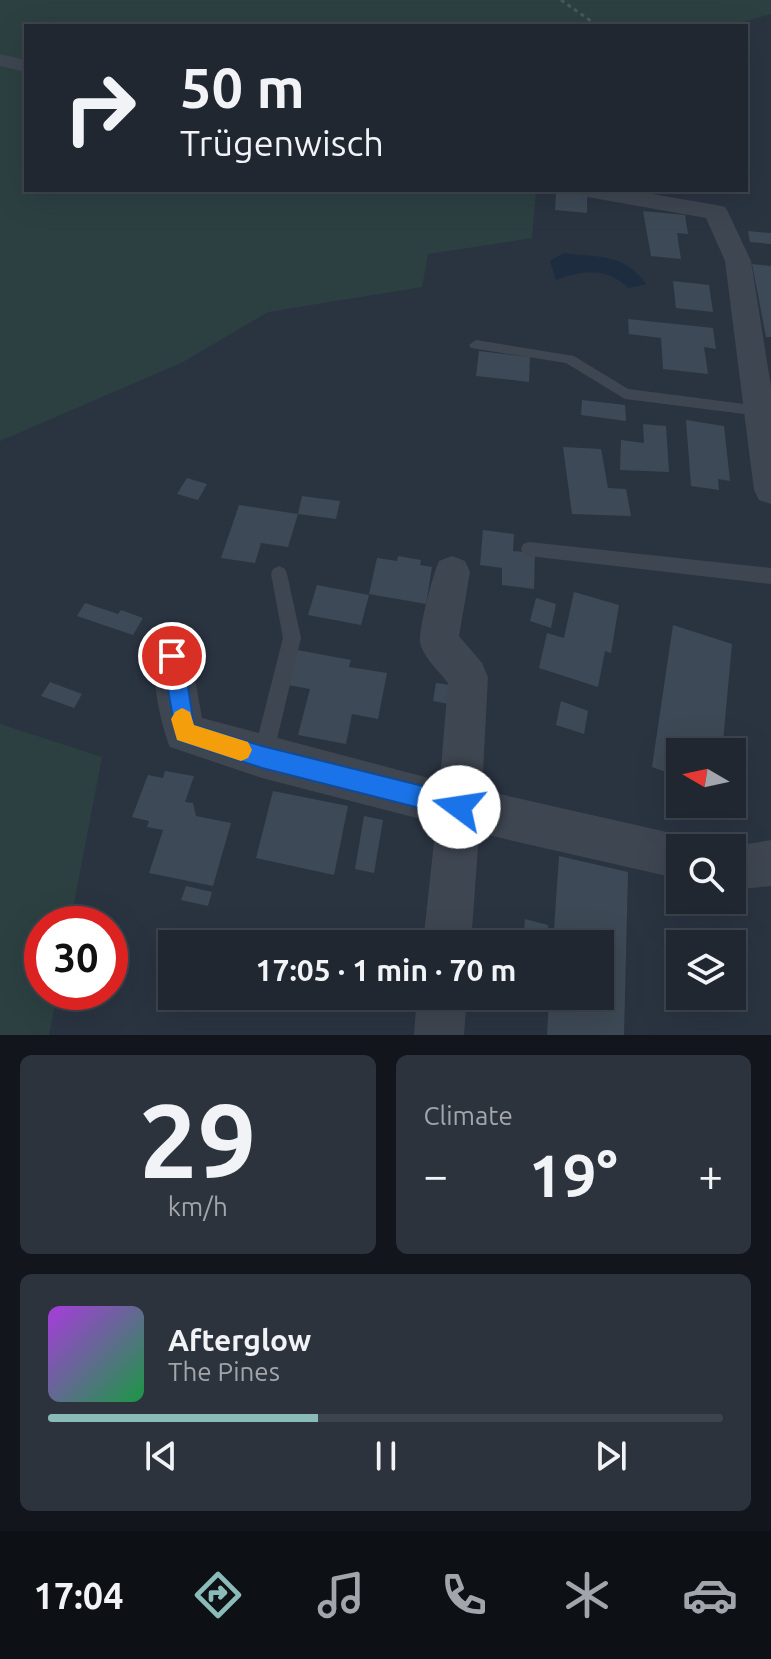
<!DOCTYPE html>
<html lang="en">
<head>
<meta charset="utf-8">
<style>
  :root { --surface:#202731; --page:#2d333d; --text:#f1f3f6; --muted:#a2a5ab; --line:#3d444d; --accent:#8bbbb9 }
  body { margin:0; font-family:Ubuntu,sans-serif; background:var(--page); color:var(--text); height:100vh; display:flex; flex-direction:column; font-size:30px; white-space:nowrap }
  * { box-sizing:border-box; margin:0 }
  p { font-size:26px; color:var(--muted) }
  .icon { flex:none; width:44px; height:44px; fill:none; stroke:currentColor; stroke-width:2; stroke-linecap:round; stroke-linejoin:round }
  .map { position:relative; height:1035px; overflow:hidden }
  .details { display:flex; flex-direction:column; gap:20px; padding:20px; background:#12151b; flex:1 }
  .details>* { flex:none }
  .top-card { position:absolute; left:24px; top:24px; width:724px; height:168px; border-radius:0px; box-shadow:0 8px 32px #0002,0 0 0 2px var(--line); background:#202731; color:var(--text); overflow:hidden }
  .needle { width:52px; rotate:279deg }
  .buttons { position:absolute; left:666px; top:738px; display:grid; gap:16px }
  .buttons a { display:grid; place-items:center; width:80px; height:80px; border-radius:0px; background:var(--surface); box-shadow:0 8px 32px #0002,0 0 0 2px var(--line); font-size:40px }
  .speed { position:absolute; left:24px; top:906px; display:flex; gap:16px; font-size:40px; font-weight:700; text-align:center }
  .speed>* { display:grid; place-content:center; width:104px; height:104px; border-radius:50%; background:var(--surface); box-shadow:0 8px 32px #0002,0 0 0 2px var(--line); line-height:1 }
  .speed .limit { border:12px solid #d22; background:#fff; color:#111 }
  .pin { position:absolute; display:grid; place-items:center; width:68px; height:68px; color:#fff; margin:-34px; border:4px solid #fff; border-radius:50%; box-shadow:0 2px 8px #0007 }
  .me { position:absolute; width:88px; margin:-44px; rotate:284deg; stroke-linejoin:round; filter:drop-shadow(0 0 6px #0008) }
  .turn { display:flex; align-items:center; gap:28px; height:168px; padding:0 24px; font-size:36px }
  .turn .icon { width:104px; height:104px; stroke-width:2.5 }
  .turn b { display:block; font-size:56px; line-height:68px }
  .big { font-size:60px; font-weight:700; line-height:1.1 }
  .details .widget { flex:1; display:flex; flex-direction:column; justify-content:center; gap:12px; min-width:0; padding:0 28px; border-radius:12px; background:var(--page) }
  .details .dial { align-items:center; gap:0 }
  .dial b { font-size:104px; line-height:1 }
  .song { display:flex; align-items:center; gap:24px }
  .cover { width:96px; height:96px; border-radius:12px; background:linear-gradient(135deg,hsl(280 70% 55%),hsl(140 70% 35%)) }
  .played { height:8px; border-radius:4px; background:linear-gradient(90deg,var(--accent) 40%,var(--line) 40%) }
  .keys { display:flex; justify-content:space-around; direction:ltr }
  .heat { display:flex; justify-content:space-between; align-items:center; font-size:44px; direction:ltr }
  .details .tiles { flex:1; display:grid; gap:20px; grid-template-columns:1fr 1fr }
  .widget:last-child { grid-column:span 2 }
  .trip { position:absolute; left:158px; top:930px; width:456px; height:80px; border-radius:0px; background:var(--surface); box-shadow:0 8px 32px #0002,0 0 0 2px var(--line); font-weight:700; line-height:80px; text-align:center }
  .tab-bar { display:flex; height:128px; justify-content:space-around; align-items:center; background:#0d1014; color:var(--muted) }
  .tab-bar .icon { width:56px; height:56px }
  .tab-bar .on { color:var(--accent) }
  .tab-bar b { font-size:36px; color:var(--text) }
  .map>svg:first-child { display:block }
  .green { fill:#2c4042 }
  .water { fill:#1d2c3e }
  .building { fill:#3d4956 }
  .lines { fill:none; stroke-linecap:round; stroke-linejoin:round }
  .path { stroke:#45595a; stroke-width:3; stroke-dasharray:4 4; stroke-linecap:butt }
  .lane { fill:#3e4651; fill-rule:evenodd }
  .street { fill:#3e4651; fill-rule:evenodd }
  .route { fill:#1a73e8; stroke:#114b97; stroke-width:2 }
  .slow { fill:#f59e0b }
</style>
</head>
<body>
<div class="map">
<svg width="771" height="1035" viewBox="0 0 771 1035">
  <rect width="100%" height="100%" fill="#2a3441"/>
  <path class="green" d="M 0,0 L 771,0 L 771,14 L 729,26 L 26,26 L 26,190 L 536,190 L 532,238 L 428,254 L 422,287 L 268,312 L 183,362 L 0,441 Z
    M 0,724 L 102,757 L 70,924 L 42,924 L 42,992 L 58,992 L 49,1035 L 0,1035 Z"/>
  <path class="water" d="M 564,253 C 599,258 624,253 646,284 L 629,288 C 605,267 584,270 556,280 L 550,261 Z"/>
  <path class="building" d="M 556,192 L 587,194 L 587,213 L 555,210 Z
    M 643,211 L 685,215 L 688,234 L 677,233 L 681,259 L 651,256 Z
    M 748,231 L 771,233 L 771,244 L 750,242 Z
    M 752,264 L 771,266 L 771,337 L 766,337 Z
    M 673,281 L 709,285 L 713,312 L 676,308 Z
    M 628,319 L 713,328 L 716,349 L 704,347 L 708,374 L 663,369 L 661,338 L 629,334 Z
    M 479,351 L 530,357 L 529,382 L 476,376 Z
    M 582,400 L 625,405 L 626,421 L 581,415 Z
    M 686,420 L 724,426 L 730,481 L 718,479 L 719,490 L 691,486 Z
    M 643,424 L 666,426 L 669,472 L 620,470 L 621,440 L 644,443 Z
    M 563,447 L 601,449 L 608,488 L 626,489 L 631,516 L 572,514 Z
    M 187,478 L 207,484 L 198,500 L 177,494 Z
    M 302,496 L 340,501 L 336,519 L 298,514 Z
    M 239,505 L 298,514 L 288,547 L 261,543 L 255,563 L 221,558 Z
    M 483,530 L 514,534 L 513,551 L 535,553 L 534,589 L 502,585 L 502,568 L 480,565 Z
    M 398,556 L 421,560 L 420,565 L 432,567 L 426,604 L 369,594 L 377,558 L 397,561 Z
    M 317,585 L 369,595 L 361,625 L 308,615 Z
    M 574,592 L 619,605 L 611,653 L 605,651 L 598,687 L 539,668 L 547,633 L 564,638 Z
    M 536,598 L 556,604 L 551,628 L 530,621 Z
    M 85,603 L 118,614 L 121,610 L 143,618 L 133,635 L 77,616 Z
    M 673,625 L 732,644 L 722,752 L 680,752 L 680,777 L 652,767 Z
    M 297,650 L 351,660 L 349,667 L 387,673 L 378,719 L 352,714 L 346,744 L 298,735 L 310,689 L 288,685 Z
    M 50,682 L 82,694 L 74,708 L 41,696 Z
    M 436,683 L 451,685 L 449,704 L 433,701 Z
    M 561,701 L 588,711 L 584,734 L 556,725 Z
    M 165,771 L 194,776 L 185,802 L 193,803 L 196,816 L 231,823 L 213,886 L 149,873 L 163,830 L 147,827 L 149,821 L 132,817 L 148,775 L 163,778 Z
    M 273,791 L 348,806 L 334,875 L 256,858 Z
    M 364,816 L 383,820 L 374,873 L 355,869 Z
    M 559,856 L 628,872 L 624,1035 L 547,1035 L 549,996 L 600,996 L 600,944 L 553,944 Z
    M 186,886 L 212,892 L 208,906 L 181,900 Z
    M 525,919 L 548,925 L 547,944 L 523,944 Z"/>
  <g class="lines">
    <path class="path" d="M 561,0 L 598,26"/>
    <path class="lane" d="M 476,340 L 574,356 L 628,389 L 760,406 L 767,411 L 760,416 L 625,399 L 566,363 L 471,348 L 469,345 Z
      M 529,542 L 771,568 L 771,584 L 529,556 L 523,554 L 521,549 L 523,544 Z
      M 279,566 L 285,569 L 287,574 L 301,638 L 273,756 L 270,763 L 263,766 L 256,763 L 253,756 L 283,638 L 271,574 L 273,569 Z"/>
    <path class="street" d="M 0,54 L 26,60 L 26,72 L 0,66 Z
      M 575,190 L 629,190 L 716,205 L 725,207 L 728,212 L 751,261 L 771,387 L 771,504 L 759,500 L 754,490 L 725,261 L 706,218 L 587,197 L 579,195 Z
      M 452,556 L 465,561 L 470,572 L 459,636 L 482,663 L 488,677 L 482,790 L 680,835 L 696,841 L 699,848 L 680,848 L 680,879 L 479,833 L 471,944 L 423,944 L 436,823 L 262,778 L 170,747 C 160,723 148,666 158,643 L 172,638 L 186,643 L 191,656 L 202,718 L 440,781 L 448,683 C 439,671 421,655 420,641 C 419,627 433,574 439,561 Z
      M 771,840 L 771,886 L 732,890 L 732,848 L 723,848 Z
      M 417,996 L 467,996 L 464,1035 L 414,1035 Z"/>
  </g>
  <path class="route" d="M 172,646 L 180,649 L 183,656 L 194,725 L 262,746 L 459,795 L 467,798 L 470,807 L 467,815 L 459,818 L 262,768 L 177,740 L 162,656 L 165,649 Z"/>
  <path class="slow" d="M 182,708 L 190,712 L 194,725 L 248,742 L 252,750 L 248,758 L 241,761 L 177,740 L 171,719 L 175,712 Z"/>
</svg>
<div class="buttons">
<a><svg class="needle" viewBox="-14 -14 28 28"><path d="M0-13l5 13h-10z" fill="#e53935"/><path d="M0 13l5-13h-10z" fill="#a2a5ab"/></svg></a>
<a><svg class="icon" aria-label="search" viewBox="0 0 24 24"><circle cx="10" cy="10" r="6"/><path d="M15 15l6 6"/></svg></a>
<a><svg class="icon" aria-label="layers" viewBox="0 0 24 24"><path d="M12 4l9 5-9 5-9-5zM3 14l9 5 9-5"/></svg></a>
</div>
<div class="speed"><div class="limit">30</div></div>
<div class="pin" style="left:172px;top:656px;background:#d93025"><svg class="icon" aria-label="arrive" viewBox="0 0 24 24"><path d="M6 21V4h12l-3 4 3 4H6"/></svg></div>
<svg class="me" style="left:459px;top:807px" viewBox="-20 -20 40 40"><circle r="19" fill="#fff"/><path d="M0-13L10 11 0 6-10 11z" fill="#1a73e8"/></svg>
<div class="trip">17:05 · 1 min · 70 m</div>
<div class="top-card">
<div class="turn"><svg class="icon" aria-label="right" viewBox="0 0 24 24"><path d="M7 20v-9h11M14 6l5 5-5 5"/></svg><div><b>50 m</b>Trügenwisch</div></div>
</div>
</div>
<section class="details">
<div class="tiles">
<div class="widget dial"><b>29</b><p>km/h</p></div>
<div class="widget"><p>Climate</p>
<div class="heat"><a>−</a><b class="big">19°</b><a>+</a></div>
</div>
<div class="widget">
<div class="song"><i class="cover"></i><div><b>Afterglow</b><p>The Pines</p></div></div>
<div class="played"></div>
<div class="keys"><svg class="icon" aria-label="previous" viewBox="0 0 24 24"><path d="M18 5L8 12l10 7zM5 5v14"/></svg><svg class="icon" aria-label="pause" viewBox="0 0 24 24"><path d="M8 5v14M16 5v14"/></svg><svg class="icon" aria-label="next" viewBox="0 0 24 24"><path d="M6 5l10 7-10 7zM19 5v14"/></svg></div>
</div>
</div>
</section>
<nav class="tab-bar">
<b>17:04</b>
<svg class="icon on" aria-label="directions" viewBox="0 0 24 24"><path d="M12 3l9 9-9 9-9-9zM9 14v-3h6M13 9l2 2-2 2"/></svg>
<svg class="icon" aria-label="music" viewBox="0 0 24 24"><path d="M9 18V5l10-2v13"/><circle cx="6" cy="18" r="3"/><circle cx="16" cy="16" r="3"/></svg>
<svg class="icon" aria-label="phone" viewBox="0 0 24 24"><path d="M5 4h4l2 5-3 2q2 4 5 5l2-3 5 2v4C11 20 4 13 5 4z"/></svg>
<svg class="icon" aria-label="climate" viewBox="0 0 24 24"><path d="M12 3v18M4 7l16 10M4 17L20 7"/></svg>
<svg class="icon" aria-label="car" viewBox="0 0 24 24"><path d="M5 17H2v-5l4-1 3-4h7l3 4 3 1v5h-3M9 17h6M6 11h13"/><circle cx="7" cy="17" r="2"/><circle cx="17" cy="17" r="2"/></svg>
</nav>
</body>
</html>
